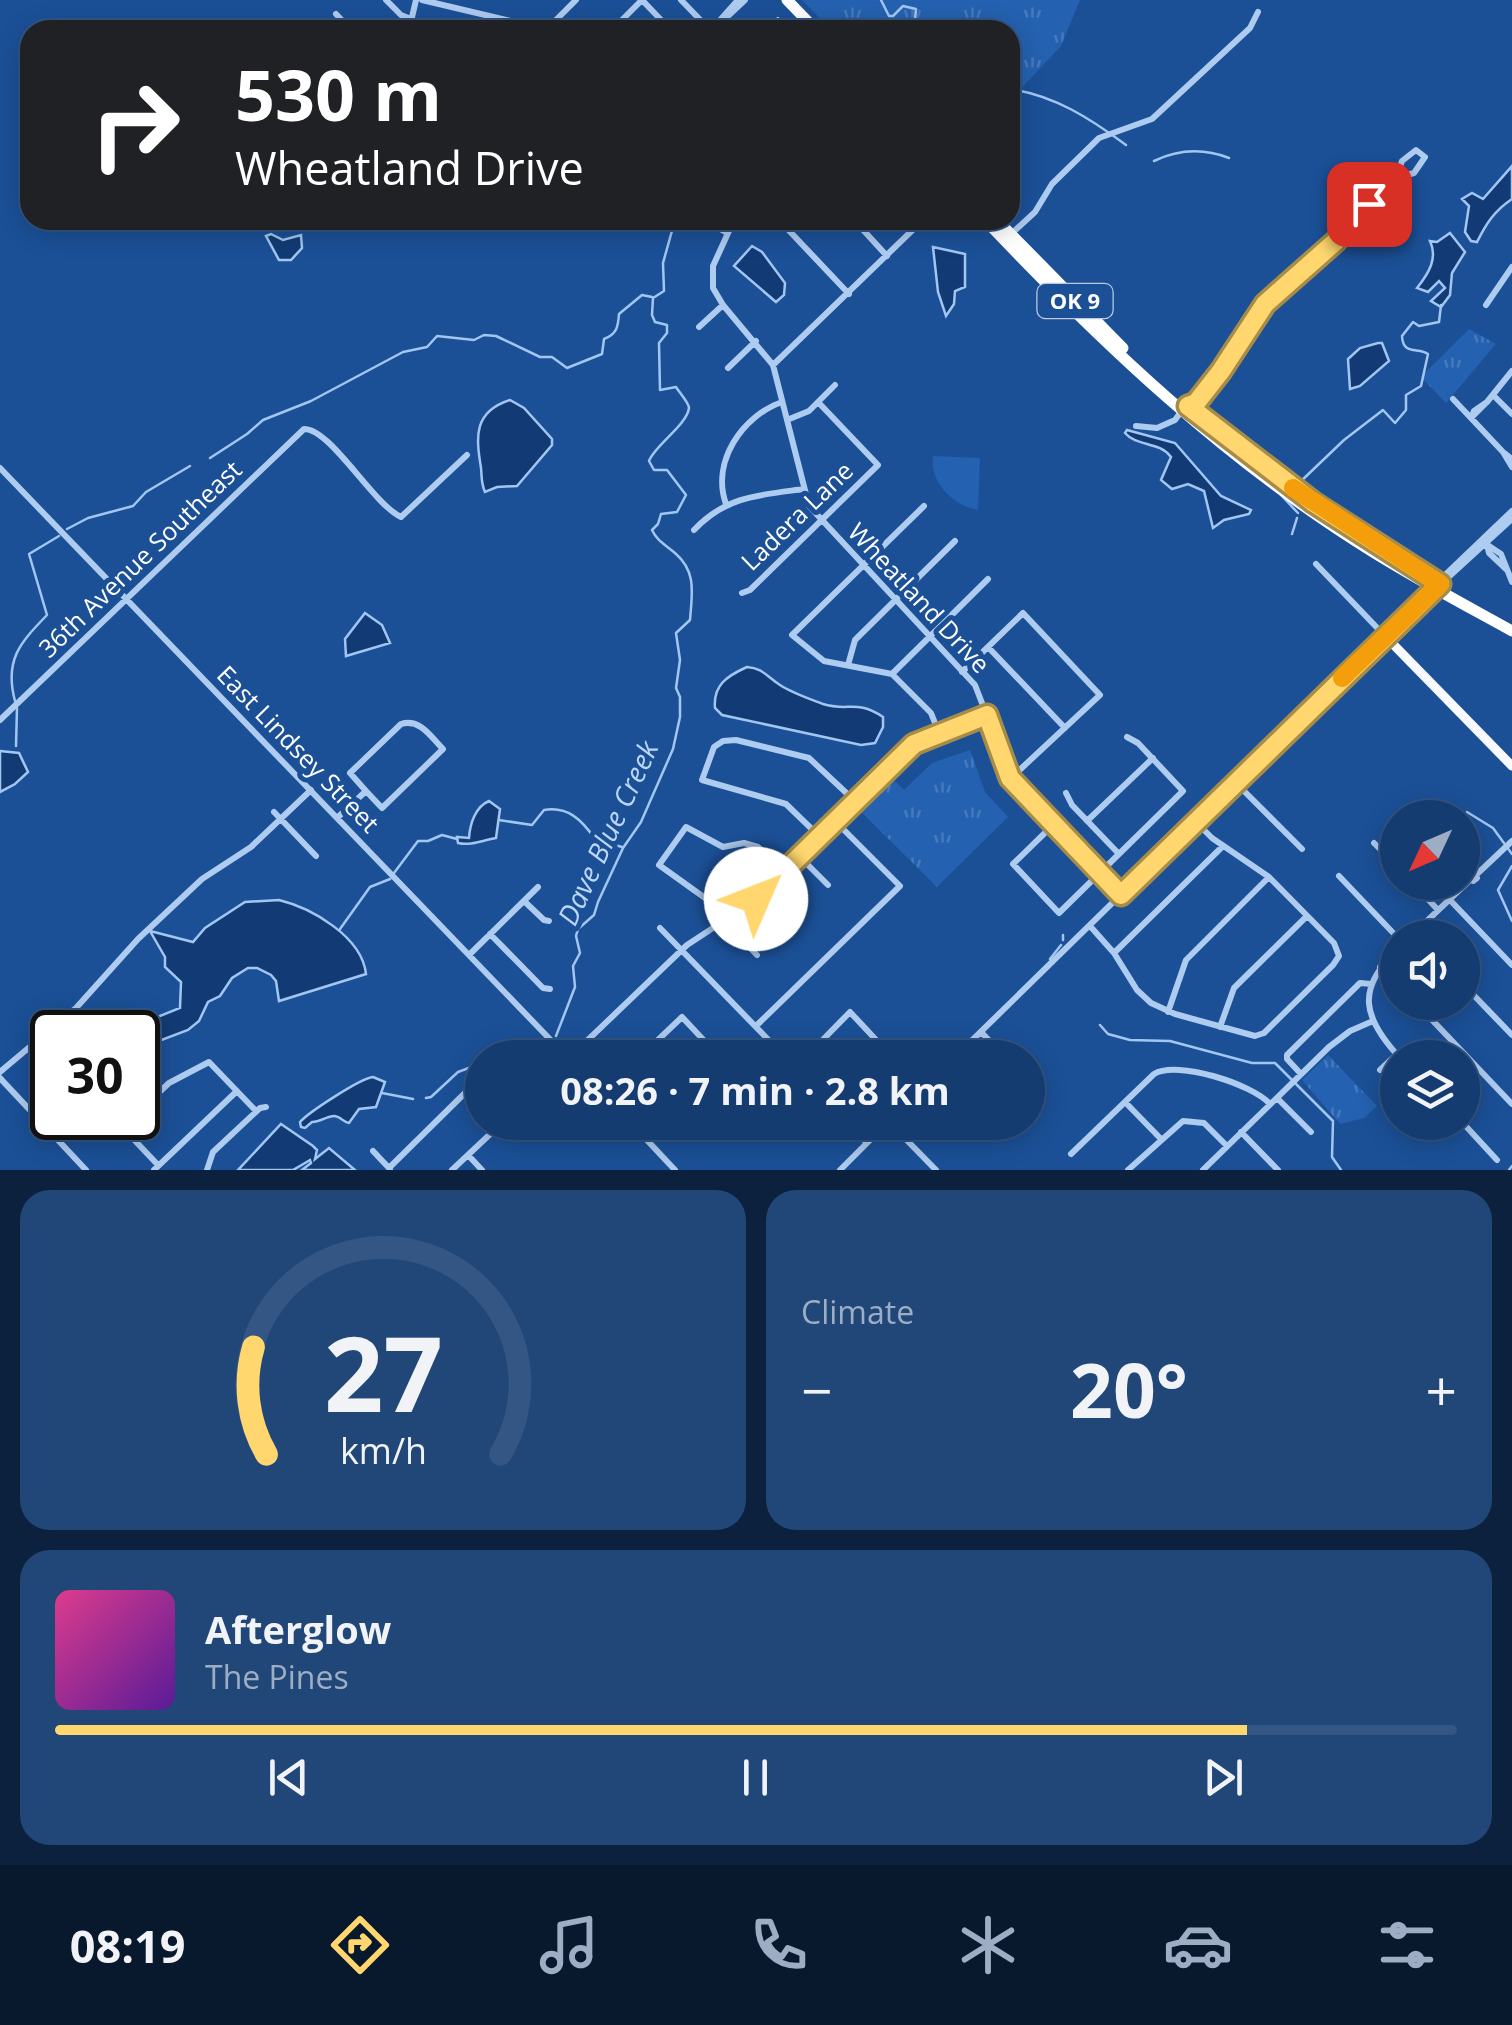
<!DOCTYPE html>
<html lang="en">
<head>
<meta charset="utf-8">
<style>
  :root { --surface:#143c71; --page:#214779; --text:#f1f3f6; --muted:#9dadc3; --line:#335684; --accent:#ffd76e }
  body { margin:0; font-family:"Open Sans",sans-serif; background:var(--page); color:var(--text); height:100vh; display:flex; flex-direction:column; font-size:38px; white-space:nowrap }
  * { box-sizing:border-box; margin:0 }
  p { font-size:32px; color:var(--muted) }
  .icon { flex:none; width:55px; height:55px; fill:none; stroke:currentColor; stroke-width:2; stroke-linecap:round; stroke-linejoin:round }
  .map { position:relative; height:1170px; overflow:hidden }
  .details { display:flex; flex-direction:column; gap:20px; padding:20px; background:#0b213e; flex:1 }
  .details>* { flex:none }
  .top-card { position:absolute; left:20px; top:20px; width:1000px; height:210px; border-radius:30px; box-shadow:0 5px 25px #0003,0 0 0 2px var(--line); background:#202124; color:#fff; overflow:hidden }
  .needle { width:65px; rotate:226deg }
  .fabs { position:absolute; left:1380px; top:800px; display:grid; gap:20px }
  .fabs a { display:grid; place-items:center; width:100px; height:100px; border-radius:50%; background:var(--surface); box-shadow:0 5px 25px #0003,0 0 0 2px var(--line); font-size:50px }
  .speed { position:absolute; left:30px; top:1010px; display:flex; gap:20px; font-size:50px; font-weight:700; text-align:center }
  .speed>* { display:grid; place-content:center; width:130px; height:130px; border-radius:50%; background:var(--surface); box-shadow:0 5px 25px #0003,0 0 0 2px var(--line); line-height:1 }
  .speed .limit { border:5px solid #111; border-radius:15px; background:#fff; color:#111 }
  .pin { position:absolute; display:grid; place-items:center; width:85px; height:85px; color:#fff; margin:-42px; border-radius:20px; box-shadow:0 5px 15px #0006 }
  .me { position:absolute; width:110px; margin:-55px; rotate:46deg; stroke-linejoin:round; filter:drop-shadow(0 0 8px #0008) }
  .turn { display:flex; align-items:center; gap:35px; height:210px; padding:0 50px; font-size:45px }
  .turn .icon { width:130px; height:130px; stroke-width:2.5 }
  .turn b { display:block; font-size:70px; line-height:85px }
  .big { font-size:75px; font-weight:700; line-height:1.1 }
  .details .widget { flex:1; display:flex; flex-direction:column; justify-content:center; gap:15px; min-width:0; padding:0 35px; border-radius:30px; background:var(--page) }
  .details .dial { align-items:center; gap:0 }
  .dial svg { height:260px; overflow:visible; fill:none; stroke:var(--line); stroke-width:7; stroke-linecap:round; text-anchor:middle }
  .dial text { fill:var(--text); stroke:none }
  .song { display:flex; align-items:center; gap:30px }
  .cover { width:120px; height:120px; border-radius:15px; background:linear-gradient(135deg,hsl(330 70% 55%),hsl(270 70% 35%)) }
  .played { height:10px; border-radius:5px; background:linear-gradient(90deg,var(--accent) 85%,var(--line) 85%) }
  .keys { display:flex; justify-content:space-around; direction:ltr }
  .heat { display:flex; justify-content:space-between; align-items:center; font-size:55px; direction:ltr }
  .details .tiles { flex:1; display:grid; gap:20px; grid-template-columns:1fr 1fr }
  .widget:last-child { grid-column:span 2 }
  .trip { position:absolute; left:465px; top:1040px; width:580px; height:100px; border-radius:50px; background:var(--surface); box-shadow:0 5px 25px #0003,0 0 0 2px var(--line); font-weight:700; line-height:100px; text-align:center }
  .menu { display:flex; height:160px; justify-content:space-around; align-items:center; background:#08182d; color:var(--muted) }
  .menu .icon { width:70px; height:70px }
  .menu .current { color:var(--accent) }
  .menu b { font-size:45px; color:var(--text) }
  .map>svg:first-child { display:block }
  .park { fill:url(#park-tufts) }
  .garden { fill:#2461b0 }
  .water { fill:#123b75; stroke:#a2c6f2; stroke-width:2.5 }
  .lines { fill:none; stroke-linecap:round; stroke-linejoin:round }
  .stream { stroke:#a2c6f2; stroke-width:2.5 }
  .minor { stroke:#aecbf0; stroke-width:6 }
  .major { stroke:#f8faff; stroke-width:9 }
  .highway { stroke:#fff; stroke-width:11 }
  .route-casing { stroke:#a68c48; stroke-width:25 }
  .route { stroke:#ffd76e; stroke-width:18 }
  .slow { stroke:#f59e0b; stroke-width:18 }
  .labels { text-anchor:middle; stroke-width:10; stroke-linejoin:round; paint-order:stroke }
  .shield { fill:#1b5097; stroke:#bbcae0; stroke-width:2.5 }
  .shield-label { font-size:22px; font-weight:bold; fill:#fff }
  .street-label { font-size:25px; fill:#fff; stroke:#1b5097 }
  .water-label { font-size:28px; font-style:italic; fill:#bbd6f7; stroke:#1b5097 }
</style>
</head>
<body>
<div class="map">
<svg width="1512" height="1170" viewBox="0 0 1512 1170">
  <defs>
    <pattern id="park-tufts" width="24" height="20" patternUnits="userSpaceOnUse" patternTransform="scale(2.5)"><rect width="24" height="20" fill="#2461b0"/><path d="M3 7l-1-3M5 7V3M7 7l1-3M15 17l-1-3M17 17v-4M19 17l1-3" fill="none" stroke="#4579bc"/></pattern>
  </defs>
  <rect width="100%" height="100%" fill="#1b5097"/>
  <path class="park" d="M 802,0 L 1080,0 L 1061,46 L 1010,100 L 1010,30 L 831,30 Z
    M 1469,329 L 1496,344 L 1446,403 L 1421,377 Z
    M 970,750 L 985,792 L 1008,817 L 937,887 L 856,807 L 889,775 L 904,790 L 932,763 Z
    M 1328,1055 L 1377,1106 L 1364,1118 L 1340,1124 L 1302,1080 Z"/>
  <path class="garden" d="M 933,456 L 980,458 L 978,510 C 953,506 929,482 933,456 Z"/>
  <path class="water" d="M 1512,166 L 1512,199 C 1494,211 1486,224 1477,242 L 1471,241 L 1465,232 L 1469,206 L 1462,199 L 1472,193 L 1483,199 Z
    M 1450,233 L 1465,252 L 1452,273 L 1450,295 L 1441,307 L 1431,301 L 1445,288 L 1439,281 L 1428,292 L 1417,288 C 1429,273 1438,258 1430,241 L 1437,242 Z
    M 271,234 L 283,240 L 301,235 L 302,248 L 291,260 L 279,260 L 266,236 Z
    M 752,246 L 762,252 L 785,283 L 784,295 L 776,302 L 734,266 Z
    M 933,247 L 965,254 L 965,287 L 955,291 L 954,304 L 946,316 L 938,292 Z
    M 1378,343 L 1382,343 L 1389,361 L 1360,386 L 1350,389 L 1348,359 L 1360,348 Z
    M 510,400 L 524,408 L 552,439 L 552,445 L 517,486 L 497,487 L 485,492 C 481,483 482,478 481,468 C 476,437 473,412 510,400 Z
    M 1127,430 L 1175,443 L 1221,496 L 1251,510 L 1249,514 L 1224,520 L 1213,528 L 1204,491 L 1188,484 L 1172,489 L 1161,480 L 1171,457 C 1159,441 1137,447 1125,433 Z
    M 365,613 L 382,625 L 390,643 L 346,656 L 345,639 Z
    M 747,667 C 763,668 767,677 780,685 C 792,693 810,699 823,704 C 848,712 856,699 883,717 L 883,727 L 875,743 L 861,745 L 722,715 L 715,708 C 713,685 727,676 747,667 Z
    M 0,751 L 19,753 L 28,772 L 15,784 L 0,792 Z
    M 489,801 L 500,809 L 496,838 C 483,840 471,846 458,843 L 457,837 L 469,838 C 470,824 475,807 489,801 Z
    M 279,900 C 312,908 362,937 366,974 L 279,1001 L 276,981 L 271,975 L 257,968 L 248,968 L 232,978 L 220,996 L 208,1002 L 199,1021 L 188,1030 L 156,1042 L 138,1066 L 138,1045 L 150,1030 L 150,1020 L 180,1008 L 181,982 L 165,967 L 165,957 L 150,931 L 193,942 L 205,928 L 245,902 Z
    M 373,1077 L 385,1082 L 376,1107 L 359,1109 L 349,1123 C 343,1122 340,1116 334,1116 C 327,1116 320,1122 312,1122 L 305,1128 L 301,1127 L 300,1122 C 309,1112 361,1078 373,1077 Z
    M 281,1124 L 313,1146 L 317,1150 L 315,1159 L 329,1148 L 355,1170 L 302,1170 L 311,1163 L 310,1160 L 293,1170 L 238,1170 Z"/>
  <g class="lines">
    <path class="stream" d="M 881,0 L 889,16 L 893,16 L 903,6 L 916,9 L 914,30
      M 764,30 L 778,18
      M 1010,89 C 1054,95 1091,119 1126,145
      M 1154,161 C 1177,150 1203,148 1229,158
      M 210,458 L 247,434 L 263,420 L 311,401 L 403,352 L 427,347 L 437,336 L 474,340 L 484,335 L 496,336 L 540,357 L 552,357 L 567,368 L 602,354 L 604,339 C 617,334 618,327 619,314 L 642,295 L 652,297
      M 1298,484 L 1344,440 L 1383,410 L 1395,423 L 1406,410 L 1406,395 L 1421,386 L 1428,354 C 1418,347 1403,356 1402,336 L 1413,322 L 1419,326 L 1439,322 L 1441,305
      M 1281,495 L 1298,513
      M 67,529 L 88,518 L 133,506 L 146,492 L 190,466
      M 1292,534 L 1297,518
      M 15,701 C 4,660 20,643 47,615 L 29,554 L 59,536
      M 16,746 L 17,708
      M 1467,812 L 1493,828 L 1512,854
      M 499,820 L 532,825 L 544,810 C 568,806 582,820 595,839 L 622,847
      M 1512,866 L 1498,890 L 1512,921
      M 394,873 L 418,841 L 428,841 L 442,835 L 457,839
      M 340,929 L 370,887 L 390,879
      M 1063,935 L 1063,940
      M 1050,959 L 1061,945
      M 1100,1025 L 1108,1034 L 1130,1040 L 1170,1041 L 1252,1063 L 1275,1063 L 1333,1121 L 1332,1157 L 1341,1170
      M 556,1036 L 575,987 L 573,966 L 580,953 L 576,936 L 578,929 L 594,915 L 598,902 L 623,848 L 641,822 L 673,749 L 680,717 L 680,697 L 676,688 L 680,660 L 676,633 L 690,620 C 692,593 697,572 675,553 C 666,545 657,541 652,530 L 658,524 L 661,514 L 677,512 L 686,495 L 667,470 L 654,470 L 649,461 C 654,446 687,425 689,408 C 689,403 679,392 676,387 L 660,390 L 659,343 L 667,333 L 667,325 L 655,322 L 652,315 L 653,298 L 664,291 L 663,263 L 675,220
      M 382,1093 L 413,1099
      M 426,1098 L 431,1097 L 458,1072 L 482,1063
      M 1509,1170 L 1512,1166"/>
    <path class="minor" d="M 386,0 L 401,15 L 411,19
      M 422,0 L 515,22 L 525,30
      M 642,0 L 663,22
      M 681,0 L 710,30
      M 336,14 L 351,30
      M 712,29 L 738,0
      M 409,30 L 416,0
      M 546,30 L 576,0
      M 612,30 L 642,0
      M 713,30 L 745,0
      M 734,220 L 713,266 L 713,288 L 723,305 L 773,365 L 809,506 L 975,685 L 1011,778 L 1121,895
      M 779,220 L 849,294
      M 854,220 L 887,256
      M 710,223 L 727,233
      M 1009,236 L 1035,212 L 1052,184 L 1099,138 L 1152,119 L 1250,28 L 1258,12
      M 1486,305 L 1512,267
      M 699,327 L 723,305
      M 773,365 L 923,220
      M 728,368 L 756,341
      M 1493,395 L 1512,414
      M 1453,399 L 1503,452
      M 1487,402 L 1471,418 L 1474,411 Z
      M 1487,402 L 1512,371
      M 1189,405 C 1215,394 1246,327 1266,304
      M 787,420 L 809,411 L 835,385
      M 1136,426 L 1157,428 L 1175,420 L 1260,304 L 1322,254 L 1396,178 L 1414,173 L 1425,157 L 1416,150 L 1402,161 L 1396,178
      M 1512,459 L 1503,452 L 1512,467
      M 0,468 L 568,1058
      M 726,504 C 711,462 742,416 782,402
      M 924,506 L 792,635 L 824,661 L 892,674 L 931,713 L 939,733
      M 694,530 C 726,496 759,495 804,489
      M 1486,544 L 1501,554 L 1512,582
      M 1487,545 L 1489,553 L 1507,570
      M 1442,583 L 1512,519
      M 1441,584 L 1443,577 L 1512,511
      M 742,593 L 750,590 L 878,465 L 818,402
      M 988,647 L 1065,728
      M 848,665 L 855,640 L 955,541
      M 962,672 L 1023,613 L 1100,695 L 1011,778
      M 892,674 L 988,579
      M 0,720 L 304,429 C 331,429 372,503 401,517 L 467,455
      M 1235,782 L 1302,849
      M 1066,793 L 1072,805 L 1119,854
      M 1409,810 L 1417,818
      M 274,812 L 316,856
      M 337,818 L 366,791 L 382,808 L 443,749 C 431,737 420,718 401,724 L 350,773 L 366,791
      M 1087,821 L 1153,758
      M 1053,825 L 1013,864 L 1059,913 L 1183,791 L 1138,743 L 1127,737
      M 820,837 L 786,804 L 702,780 L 714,747 L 723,741 L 736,740 L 809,758 L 856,802
      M 1374,843 L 1398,867
      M 800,857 L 828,885
      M 1462,866 L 1471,875
      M 1473,874 L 1477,878 L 1473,881 L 1469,877 Z
      M 1476,875 L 1512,841
      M 1339,876 L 1398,938
      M 1412,882 L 1438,910
      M 765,892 L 793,920
      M 1449,899 L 1512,965
      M 524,901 L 544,920 L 549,921
      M 1090,926 L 1114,953 L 1137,990 L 1151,1003 L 1175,1014 L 1255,1036 L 1264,1033 L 1333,965 L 1339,956 L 1334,943 L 1269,877 L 1212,838 L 1195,821
      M 660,928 L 786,1058
      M 490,934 L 543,988 L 550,989
      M 1409,938 L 1470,880
      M 1398,949 C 1355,989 1363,1018 1400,1058
      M 1114,953 L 1223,846
      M 469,955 L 538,887
      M 757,955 L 733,930 L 719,908 L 659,865 L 686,827 L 723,847 L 744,843 L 758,847 L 785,872
      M 1380,967 L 1398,984
      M 1462,983 L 1512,1035
      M 1415,1002 L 1512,1104
      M 1168,1012 L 1186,960 L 1269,877
      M 756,1026 L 900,886 L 836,822
      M 1220,1027 L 1234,988 L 1307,916
      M 981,1032 L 1006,1058
      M 816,1047 L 827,1058
      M 569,1058 L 687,945 L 757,899 L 918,741 L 987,715
      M 639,1058 L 682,1017 L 711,1048 L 701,1058
      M 805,1058 L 850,1012 L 893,1058
      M 954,1058 L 1385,636 L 1316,564
      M 1380,1070 L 1397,1054
      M 0,1072 L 76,1008 L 138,939 L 202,879 L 251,847 L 311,790
      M 1301,1074 L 1287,1059 L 1287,1055 L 1360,983 L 1371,984
      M 0,1078 L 86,1170
      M 1028,1079 L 1043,1095
      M 1277,1098 L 1311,1132
      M 1125,1102 L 1161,1139
      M 138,1112 L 169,1083 L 209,1062 L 256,1111
      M 132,1118 L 122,1127 L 158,1165
      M 630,1122 L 675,1170
      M 847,1122 L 867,1143
      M 889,1122 L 936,1170
      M 1462,1122 L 1497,1160
      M 1241,1132 L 1278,1170
      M 373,1151 L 390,1169
      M 1071,1154 L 1154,1074 C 1177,1060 1252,1084 1270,1104
      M 468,1155 L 482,1170
      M 389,1168 L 469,1089 L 482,1086
      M 154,1170 L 237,1091
      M 207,1170 L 213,1152 L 260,1108 L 266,1107
      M 452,1170 L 503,1122
      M 840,1170 L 888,1122
      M 1128,1170 L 1183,1121 L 1204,1123 L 1227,1146
      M 1203,1170 L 1329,1047 L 1350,1031 L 1373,1021"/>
    <path class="major" d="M 1441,584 L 1385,636 L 1512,766"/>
    <path class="highway" d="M 787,0 L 816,30
      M 985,220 C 1102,343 1227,462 1373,552 C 1418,580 1465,605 1512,631
      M 997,220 L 1123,348"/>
  </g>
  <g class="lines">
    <defs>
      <path id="route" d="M 756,899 L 914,744 L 987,715 L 1010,778 L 1121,895 L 1440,584 L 1314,503 L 1188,406 L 1196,403 L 1221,371 L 1265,304 L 1336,241 L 1369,204"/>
    </defs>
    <use href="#route" class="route-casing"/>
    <use href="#route" class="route"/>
    <path class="slow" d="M 1293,488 L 1440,584 L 1342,678"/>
  </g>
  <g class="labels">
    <rect class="shield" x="1037.5" y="284" width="75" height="34" rx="8"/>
    <g class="shield-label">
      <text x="1075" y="309">OK 9</text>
    </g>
    <g class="street-label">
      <text transform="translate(797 516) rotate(-44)" y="9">Ladera Lane</text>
      <text transform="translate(140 559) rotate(-44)" y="9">36th Avenue Southeast</text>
      <text transform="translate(919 598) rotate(47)" y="9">Wheatland Drive</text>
      <text transform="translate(298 749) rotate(46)" y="9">East Lindsey Street</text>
    </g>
    <g class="water-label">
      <text transform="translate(608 833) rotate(-65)" y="10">Dave Blue Creek</text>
    </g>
  </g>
</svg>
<div class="fabs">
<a><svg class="needle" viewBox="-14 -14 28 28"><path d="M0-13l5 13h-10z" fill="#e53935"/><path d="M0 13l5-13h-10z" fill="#9dadc3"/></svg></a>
<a><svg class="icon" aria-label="sound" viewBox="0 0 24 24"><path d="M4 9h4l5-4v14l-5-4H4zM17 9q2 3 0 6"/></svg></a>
<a><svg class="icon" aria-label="layers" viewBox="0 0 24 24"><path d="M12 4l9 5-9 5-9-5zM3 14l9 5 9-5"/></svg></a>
</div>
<div class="speed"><div class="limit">30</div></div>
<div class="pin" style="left:1369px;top:204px;background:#d93025"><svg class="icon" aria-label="arrive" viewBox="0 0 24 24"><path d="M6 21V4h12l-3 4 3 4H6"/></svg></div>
<svg class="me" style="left:756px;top:899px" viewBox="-20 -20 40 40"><circle r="19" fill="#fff"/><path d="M0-13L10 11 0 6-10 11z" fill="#ffd76e"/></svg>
<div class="trip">08:26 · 7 min · 2.8 km</div>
<div class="top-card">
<div class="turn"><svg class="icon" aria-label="right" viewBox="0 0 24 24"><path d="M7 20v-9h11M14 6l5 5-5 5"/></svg><div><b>530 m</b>Wheatland Drive</div></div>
</div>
</div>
<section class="details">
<div class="tiles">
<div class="widget dial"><svg viewBox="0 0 100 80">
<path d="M14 69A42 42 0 1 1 86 69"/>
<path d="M14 69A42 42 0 0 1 10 36" stroke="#ffd76e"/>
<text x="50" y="56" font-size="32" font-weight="700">27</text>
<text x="50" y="72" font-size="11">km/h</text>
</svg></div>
<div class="widget"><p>Climate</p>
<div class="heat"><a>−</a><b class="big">20°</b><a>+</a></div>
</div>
<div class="widget">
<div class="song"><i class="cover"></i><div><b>Afterglow</b><p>The Pines</p></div></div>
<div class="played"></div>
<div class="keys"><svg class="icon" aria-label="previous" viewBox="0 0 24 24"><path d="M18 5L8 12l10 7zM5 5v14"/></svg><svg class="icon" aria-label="pause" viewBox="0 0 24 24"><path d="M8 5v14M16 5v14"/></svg><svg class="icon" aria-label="next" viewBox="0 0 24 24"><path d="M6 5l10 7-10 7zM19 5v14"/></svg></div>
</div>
</div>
</section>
<nav class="menu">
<b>08:19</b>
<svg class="icon current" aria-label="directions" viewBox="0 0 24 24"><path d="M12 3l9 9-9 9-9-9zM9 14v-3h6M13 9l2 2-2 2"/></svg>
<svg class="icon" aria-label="music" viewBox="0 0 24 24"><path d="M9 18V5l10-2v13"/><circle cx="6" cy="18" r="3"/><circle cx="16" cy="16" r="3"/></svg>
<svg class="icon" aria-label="phone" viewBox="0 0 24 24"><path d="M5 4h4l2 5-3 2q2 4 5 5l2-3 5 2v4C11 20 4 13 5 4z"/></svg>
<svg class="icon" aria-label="climate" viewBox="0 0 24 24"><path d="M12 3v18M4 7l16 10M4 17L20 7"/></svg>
<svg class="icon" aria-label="car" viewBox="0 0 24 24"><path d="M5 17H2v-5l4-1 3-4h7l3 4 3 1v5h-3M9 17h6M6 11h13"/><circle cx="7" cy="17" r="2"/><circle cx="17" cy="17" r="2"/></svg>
<svg class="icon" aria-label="filters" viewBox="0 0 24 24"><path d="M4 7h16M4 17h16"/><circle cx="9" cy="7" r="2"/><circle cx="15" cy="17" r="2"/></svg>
</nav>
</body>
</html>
